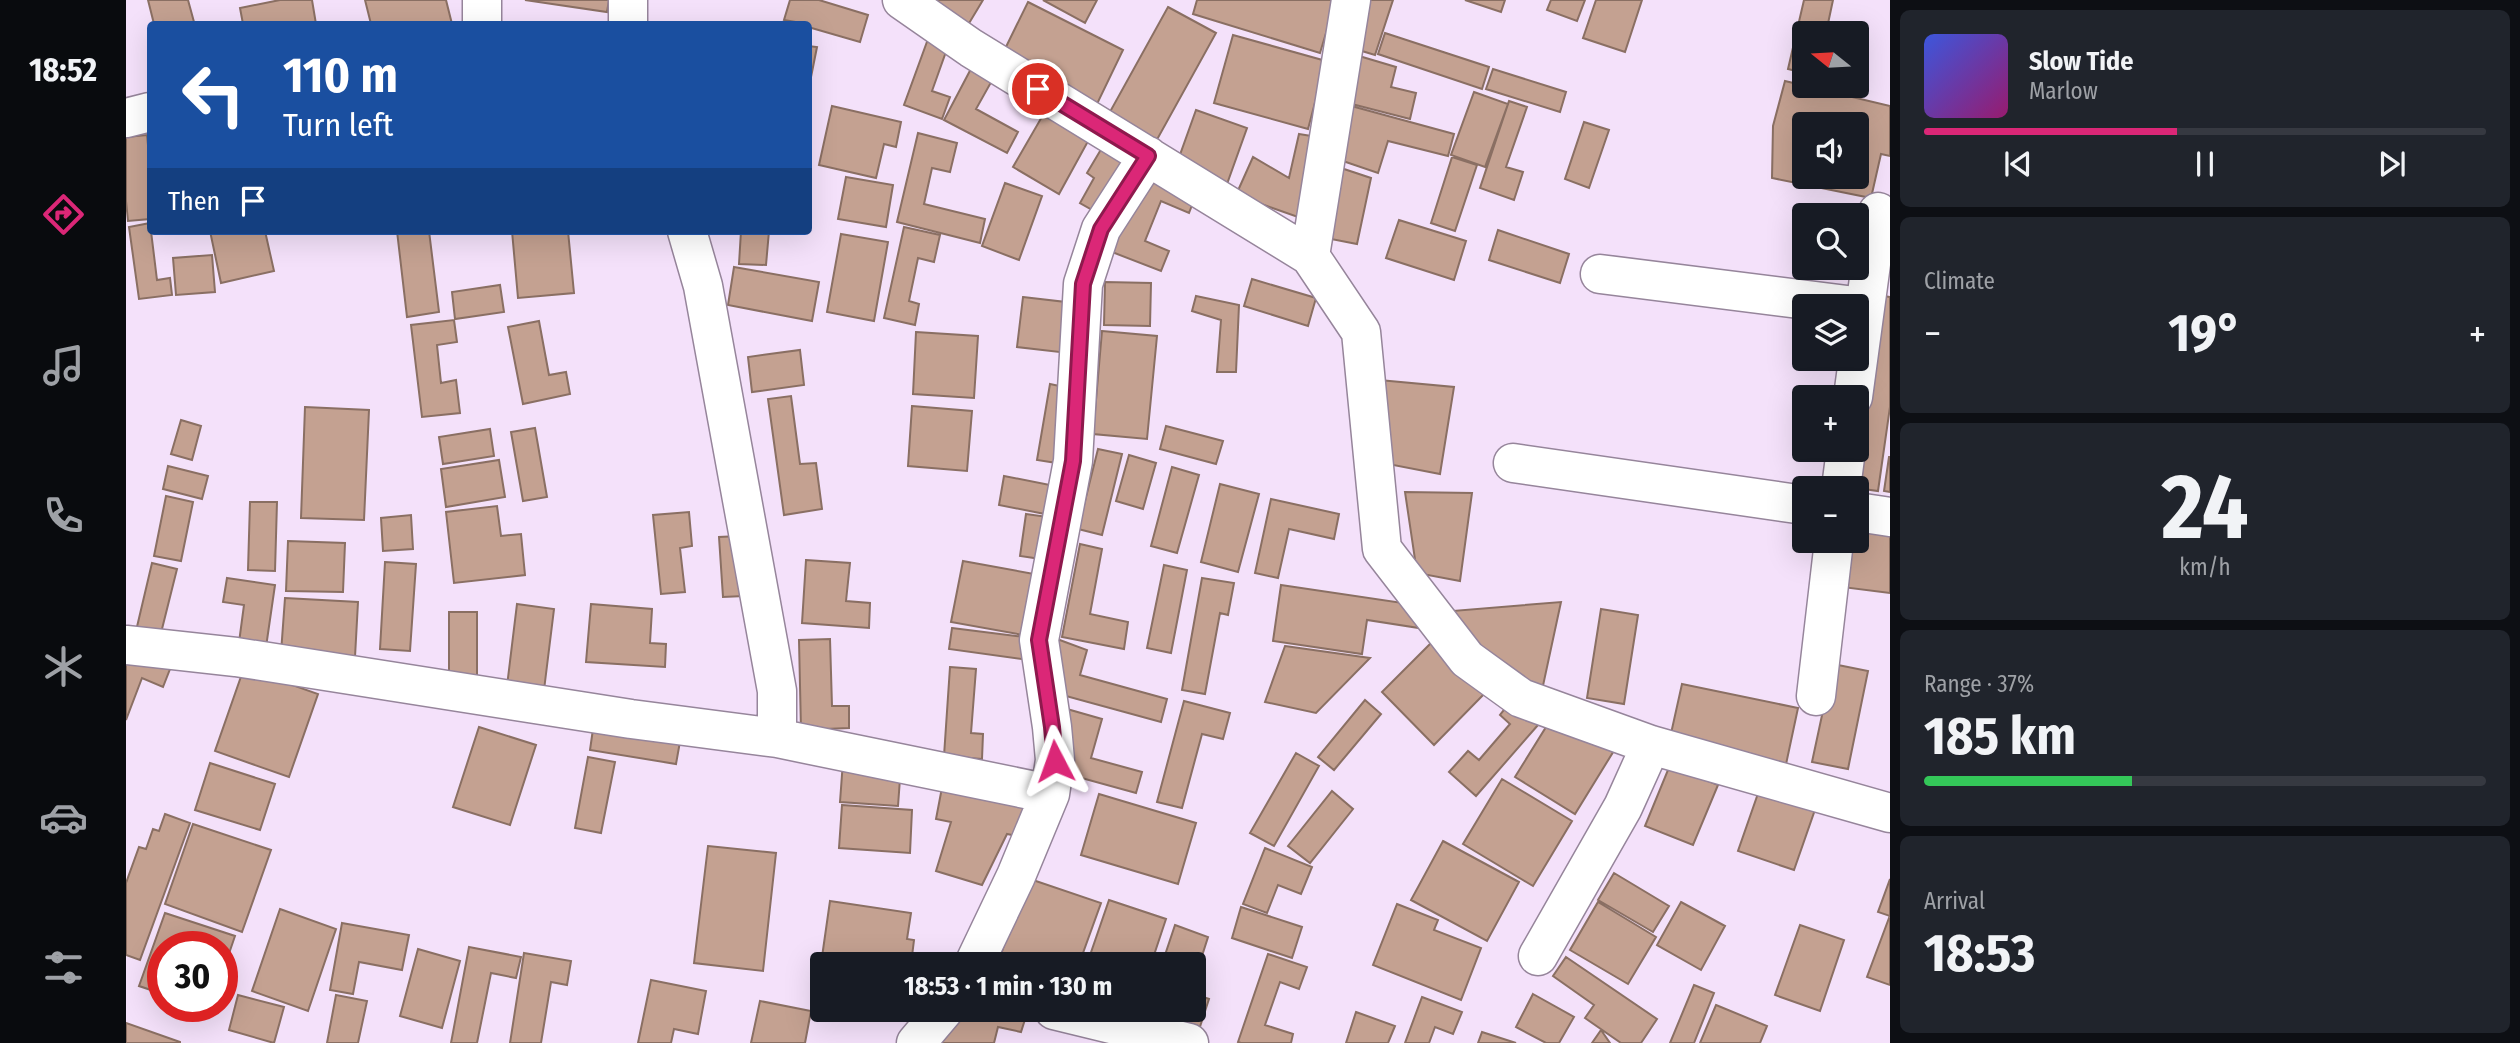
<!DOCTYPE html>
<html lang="en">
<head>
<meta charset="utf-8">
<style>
  :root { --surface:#171b24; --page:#20242c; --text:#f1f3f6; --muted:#9ea1a6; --line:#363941; --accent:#db2777 }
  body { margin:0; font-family:"Fira Sans Condensed",sans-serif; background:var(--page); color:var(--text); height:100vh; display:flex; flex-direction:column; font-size:26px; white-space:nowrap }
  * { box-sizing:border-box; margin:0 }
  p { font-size:23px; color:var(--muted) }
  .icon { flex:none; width:38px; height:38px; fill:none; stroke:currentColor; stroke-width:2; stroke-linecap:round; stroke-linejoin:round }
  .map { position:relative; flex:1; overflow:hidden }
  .details { display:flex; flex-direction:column; gap:10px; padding:10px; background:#0d0f14; width:630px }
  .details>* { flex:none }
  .guide { position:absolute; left:21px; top:21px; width:665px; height:214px; border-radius:7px; box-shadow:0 7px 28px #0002; background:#1a4fa0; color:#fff; overflow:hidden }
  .needle { width:46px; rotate:288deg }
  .controls { position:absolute; left:1666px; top:21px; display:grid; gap:14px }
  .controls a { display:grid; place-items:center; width:77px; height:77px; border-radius:7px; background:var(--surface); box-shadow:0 7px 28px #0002; font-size:35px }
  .speed { position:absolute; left:21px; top:931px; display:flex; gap:14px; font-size:35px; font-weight:700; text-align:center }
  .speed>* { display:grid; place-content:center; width:91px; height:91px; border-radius:50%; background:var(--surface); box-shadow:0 7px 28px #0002; line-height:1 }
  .speed .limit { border:10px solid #d22; background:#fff; color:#111 }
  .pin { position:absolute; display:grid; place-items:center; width:60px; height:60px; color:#fff; margin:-30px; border:4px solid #fff; border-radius:50%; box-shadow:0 2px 7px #0007 }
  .me { position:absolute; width:77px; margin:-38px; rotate:356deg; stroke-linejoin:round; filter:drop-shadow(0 0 5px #0008) }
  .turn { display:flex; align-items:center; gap:24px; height:147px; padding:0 21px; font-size:32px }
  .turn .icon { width:91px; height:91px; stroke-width:2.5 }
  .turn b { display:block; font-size:49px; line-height:60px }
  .then { display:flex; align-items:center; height:66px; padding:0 21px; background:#0003; gap:14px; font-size:26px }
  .big { font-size:52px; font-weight:700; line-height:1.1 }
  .details .widget { flex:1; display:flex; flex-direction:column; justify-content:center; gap:10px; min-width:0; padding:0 24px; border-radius:10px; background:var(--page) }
  .details .dial { align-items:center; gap:0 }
  .dial b { font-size:91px; line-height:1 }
  .song { display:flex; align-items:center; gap:21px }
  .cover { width:84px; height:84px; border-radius:10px; background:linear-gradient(135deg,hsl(230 70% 55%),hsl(320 70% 35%)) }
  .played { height:7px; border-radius:4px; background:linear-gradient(90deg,var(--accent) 45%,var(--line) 45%) }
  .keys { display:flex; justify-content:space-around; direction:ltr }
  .heat { display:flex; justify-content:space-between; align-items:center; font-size:38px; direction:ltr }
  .charge { height:10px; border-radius:5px; background:linear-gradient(90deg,#34c759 37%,var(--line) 0) }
  .trip { position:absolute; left:684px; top:952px; width:396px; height:70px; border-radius:7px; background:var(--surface); box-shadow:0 7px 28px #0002; font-weight:700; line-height:70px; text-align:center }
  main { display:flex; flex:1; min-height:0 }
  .tabs { display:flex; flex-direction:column; width:126px; justify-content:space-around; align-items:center; background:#090b0e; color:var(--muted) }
  .tabs .icon { width:49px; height:49px }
  .tabs .current { color:var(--accent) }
  .tabs b { font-size:32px; color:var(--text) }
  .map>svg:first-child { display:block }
  .building { fill:#c4a191; stroke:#8a6f63; stroke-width:2; fill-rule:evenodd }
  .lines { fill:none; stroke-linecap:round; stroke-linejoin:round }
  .minor-casing { stroke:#96859b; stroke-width:41 }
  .minor { stroke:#fff; stroke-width:38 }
  .route-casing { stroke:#8e194d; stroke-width:18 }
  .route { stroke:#db2777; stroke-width:12 }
</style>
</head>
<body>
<main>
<nav class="tabs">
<b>18:52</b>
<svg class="icon current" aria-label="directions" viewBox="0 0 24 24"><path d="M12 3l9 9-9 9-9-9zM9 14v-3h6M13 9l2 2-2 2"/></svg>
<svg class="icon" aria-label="music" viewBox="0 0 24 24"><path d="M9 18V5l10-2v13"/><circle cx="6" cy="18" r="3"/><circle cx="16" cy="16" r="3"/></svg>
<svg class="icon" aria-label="phone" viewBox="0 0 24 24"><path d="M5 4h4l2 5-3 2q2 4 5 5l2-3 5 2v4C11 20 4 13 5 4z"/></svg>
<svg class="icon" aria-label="climate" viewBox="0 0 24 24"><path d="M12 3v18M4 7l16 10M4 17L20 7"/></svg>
<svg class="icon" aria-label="car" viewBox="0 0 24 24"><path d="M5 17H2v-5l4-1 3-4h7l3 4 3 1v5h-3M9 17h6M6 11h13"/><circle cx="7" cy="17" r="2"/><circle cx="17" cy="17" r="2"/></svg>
<svg class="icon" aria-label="filters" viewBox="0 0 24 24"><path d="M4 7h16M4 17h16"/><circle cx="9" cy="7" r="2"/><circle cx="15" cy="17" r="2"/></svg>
</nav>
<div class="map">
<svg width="1764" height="1043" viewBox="0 0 1764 1043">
  <rect width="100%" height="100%" fill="#f4e1fa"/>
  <path class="building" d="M 22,0 L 62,0 L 68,22 L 57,24 L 28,24 Z
    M 154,0 L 186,0 L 190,24 L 117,24 L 114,8 Z
    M 239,0 L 320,0 L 326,24 L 245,24 Z
    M 399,0 L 483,0 L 481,12 Z
    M 664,0 L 693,0 L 742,15 L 734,42 L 682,27 L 682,24 L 658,20 Z
    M 800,0 L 857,0 L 842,25 Z
    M 917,0 L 971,0 L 959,23 Z
    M 1071,0 L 1210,0 L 1194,53 L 1067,14 Z
    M 1242,0 L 1267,0 L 1249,55 L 1226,48 Z
    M 1339,0 L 1379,0 L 1375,12 Z
    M 1425,0 L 1459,0 L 1451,21 L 1421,10 Z
    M 1470,0 L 1516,0 L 1499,52 L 1457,38 Z
    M 1678,0 L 1707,0 L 1700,33 L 1678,33 L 1678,73 L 1662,69 Z
    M 902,2 L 997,50 L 971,104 L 875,57 Z
    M 1042,7 L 1090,33 L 1028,145 L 980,119 Z
    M 1259,33 L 1363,67 L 1356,89 L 1252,54 Z
    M 1107,35 L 1200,61 L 1182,129 L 1088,103 Z
    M 802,39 L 822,46 L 806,91 L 824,97 L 816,119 L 778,105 Z
    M 682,46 L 691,47 L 682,92 Z
    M 1223,53 L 1270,67 L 1265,87 L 1290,93 L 1284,119 L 1218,102 Z
    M 847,65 L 868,77 L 850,109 L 892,132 L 881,153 L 818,120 Z
    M 1367,69 L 1440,92 L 1434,112 L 1360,89 Z
    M 1659,81 L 1764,106 L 1764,156 L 1755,154 L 1745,198 L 1646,178 L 1647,126 ZM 1678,124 L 1731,124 L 1731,177 L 1678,177 Z
    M 1348,92 L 1382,104 L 1359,167 L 1325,155 Z
    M 1383,101 L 1401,107 L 1380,167 L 1397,172 L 1388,200 L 1354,188 Z
    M 1218,104 L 1328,134 L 1322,156 L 1262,141 L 1252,173 L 1214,160 Z
    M 706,106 L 775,122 L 770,147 L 758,144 L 750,178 L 693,165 Z
    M 921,108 L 966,134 L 933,194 L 887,167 Z
    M 1070,110 L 1121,128 L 1101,184 L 1050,166 Z
    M 1458,122 L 1483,130 L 1463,188 L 1439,179 Z
    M 792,133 L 831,143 L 824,172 L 806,168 L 798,204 L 859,219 L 854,243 L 771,222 Z
    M 1173,134 L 1198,138 L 1186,222 L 1110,195 L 1127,157 L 1163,178 Z
    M 21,135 L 24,166 L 24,219 L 2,221 L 0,201 L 0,137 Z
    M 977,146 L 1006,163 L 975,215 L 954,203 L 968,178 L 961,173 Z
    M 1326,157 L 1351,165 L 1329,231 L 1305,223 Z
    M 1209,166 L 1245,178 L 1231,244 L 1205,239 Z
    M 1019,171 L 1071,192 L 1063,213 L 1035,201 L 1019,241 L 1043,251 L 1035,271 L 986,252 Z
    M 720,177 L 767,185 L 760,227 L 712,219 Z
    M 879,183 L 916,196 L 893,260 L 856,246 Z
    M 1273,220 L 1340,241 L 1328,280 L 1260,258 Z
    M 24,223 L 31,280 L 44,278 L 46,295 L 13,299 L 3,227 Z
    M 778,227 L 814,235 L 808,262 L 792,258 L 783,301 L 793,304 L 789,325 L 758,318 Z
    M 1372,230 L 1443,254 L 1434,283 L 1363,260 Z
    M 84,231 L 139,231 L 148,271 L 95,283 Z
    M 271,231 L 303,231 L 313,312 L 281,317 Z
    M 386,231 L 442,231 L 448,293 L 392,298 Z
    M 615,231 L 643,231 L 640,265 L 613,264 Z
    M 715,234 L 762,242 L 748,321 L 701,312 Z
    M 86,255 L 89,292 L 50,295 L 47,258 Z
    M 608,267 L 693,282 L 686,321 L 602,305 Z
    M 1126,279 L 1190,298 L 1182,326 L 1118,306 Z
    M 979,282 L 1025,283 L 1024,326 L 978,325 Z
    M 374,285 L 378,312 L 329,319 L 326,292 Z
    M 1752,295 L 1764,297 L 1764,407 L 1752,491 L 1723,487 Z
    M 1070,296 L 1113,305 L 1110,372 L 1091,372 L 1095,320 L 1066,311 Z
    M 897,297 L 948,303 L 942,353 L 891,347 Z
    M 328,320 L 331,342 L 311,345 L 315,383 L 330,380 L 334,413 L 296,417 L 285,325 Z
    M 413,321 L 423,375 L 440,372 L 444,394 L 397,404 L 382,327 Z
    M 976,331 L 1031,336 L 1021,439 L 967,434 Z
    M 790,332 L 852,336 L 848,398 L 787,394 Z
    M 674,350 L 678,385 L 626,392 L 622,357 Z
    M 1253,380 L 1328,387 L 1314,474 L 1262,464 Z
    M 924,384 L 943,388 L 931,463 L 911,460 Z
    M 665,396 L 674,464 L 690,463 L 696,509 L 658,515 L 642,399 Z
    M 786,406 L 846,411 L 841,471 L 782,466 Z
    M 179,407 L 243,410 L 238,520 L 175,518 Z
    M 55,420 L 75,426 L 66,460 L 45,454 Z
    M 1040,426 L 1097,441 L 1090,464 L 1034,449 Z
    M 409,428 L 421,497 L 397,501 L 385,432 Z
    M 364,429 L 368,456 L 317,464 L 313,437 Z
    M 972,449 L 996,454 L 976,535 L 952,529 Z
    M 1003,455 L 1030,463 L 1017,509 L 990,501 Z
    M 1763,457 L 1764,457 L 1764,492 L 1758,491 Z
    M 373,460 L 379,497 L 320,507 L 315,469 Z
    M 42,466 L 82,476 L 76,499 L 37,489 Z
    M 1046,467 L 1073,475 L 1051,553 L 1025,546 Z
    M 878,476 L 924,485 L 919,514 L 873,505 Z
    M 1094,484 L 1133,494 L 1112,572 L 1075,562 Z
    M 1279,492 L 1346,493 L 1334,581 L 1291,573 Z
    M 40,496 L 67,502 L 55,561 L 28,556 Z
    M 1145,499 L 1213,514 L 1208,539 L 1163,529 L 1152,578 L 1129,573 Z
    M 124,502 L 151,502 L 149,571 L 122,570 Z
    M 371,506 L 375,536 L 395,534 L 399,575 L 328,583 L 320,512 Z
    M 563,512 L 566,546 L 554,548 L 559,592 L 535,594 L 527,515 Z
    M 900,514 L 922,517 L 915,559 L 894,556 Z
    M 285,515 L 287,549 L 257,551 L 255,518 Z
    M 1731,527 L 1764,531 L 1764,593 L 1716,587 L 1723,541 L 1731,541 Z
    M 613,536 L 618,596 L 597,597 L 593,537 Z
    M 162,541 L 219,543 L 217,592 L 160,591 Z
    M 954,544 L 976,549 L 964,614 L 1002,622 L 998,649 L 936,637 Z
    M 680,560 L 724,563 L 720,601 L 744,603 L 743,628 L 676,623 Z
    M 837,561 L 908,574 L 897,635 L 825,622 Z
    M 259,562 L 290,564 L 284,651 L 254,649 Z
    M 26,563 L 51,569 L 34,637 L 10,631 Z
    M 1038,565 L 1061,570 L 1045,653 L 1021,648 Z
    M 101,578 L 149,585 L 139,654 L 112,650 L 118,605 L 97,602 Z
    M 1076,578 L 1108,583 L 1102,615 L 1094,613 L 1079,694 L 1056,690 Z
    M 1155,585 L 1297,606 L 1293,628 L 1241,620 L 1236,654 L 1147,641 Z
    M 159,598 L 232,602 L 229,657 L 155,653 Z
    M 1435,602 L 1415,695 L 1383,682 L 1326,611 Z
    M 391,604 L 428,609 L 418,690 L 381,686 Z
    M 465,604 L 526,609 L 524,643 L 540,644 L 539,667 L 460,662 Z
    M 1475,609 L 1512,615 L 1498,704 L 1461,698 Z
    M 323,612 L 351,612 L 351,676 L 323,675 Z
    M 826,628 L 907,638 L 903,660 L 823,649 Z
    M 1310,638 L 1362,690 L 1308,745 L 1256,692 Z
    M 704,639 L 706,706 L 723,706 L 723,728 L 675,730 L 673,640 Z
    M 931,639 L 961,650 L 954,675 L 1041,699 L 1035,722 L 929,693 Z
    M 1159,646 L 1244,658 L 1190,713 L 1139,702 Z
    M 0,651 L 44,669 L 37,687 L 16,678 L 0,720 Z
    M 1707,664 L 1742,671 L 1722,769 L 1686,762 Z
    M 824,667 L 850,669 L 845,733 L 857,734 L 856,759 L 818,756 Z
    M 118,668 L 192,694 L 163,777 L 89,751 Z
    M 1556,684 L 1672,708 L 1659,769 L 1544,738 Z
    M 1239,700 L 1255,714 L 1208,770 L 1192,757 Z
    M 1058,701 L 1104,713 L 1097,739 L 1076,734 L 1056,808 L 1031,802 Z
    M 1385,701 L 1412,725 L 1350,796 L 1323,772 L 1342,751 L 1353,760 L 1384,724 L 1374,715 Z
    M 941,709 L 976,719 L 965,758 L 1016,772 L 1010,793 L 941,774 Z
    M 1430,711 L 1489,749 L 1449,814 L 1389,777 Z
    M 468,722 L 555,736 L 550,764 L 464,750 Z
    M 353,727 L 410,745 L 384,825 L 327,807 Z
    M 1170,753 L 1193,766 L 1148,846 L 1124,833 Z
    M 462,757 L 489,762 L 475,833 L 449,828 Z
    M 717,761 L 775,765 L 772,806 L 714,802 Z
    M 84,763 L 149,784 L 134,830 L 69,810 Z
    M 1544,765 L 1592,785 L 1567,845 L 1519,826 Z
    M 818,777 L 905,795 L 896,837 L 881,834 L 856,885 L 810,871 L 825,822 L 810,819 Z
    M 1376,779 L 1446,821 L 1407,886 L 1337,844 Z
    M 1636,782 L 1692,801 L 1668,870 L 1612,851 Z
    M 1206,791 L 1227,809 L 1184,863 L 1162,846 Z
    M 973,794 L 1070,823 L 1052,884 L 955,855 Z
    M 716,805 L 786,810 L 784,853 L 713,848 Z
    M 39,814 L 64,823 L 14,960 L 0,955 L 0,883 L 13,847 L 20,849 L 27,829 L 33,831 Z
    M 67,824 L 145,850 L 116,932 L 39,904 Z
    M 1317,841 L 1393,882 L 1361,941 L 1285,900 Z
    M 582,846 L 650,853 L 637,971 L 568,963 Z
    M 1139,848 L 1186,867 L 1175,894 L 1152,885 L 1141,913 L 1117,904 Z
    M 1488,873 L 1543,906 L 1527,932 L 1472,900 Z
    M 901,878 L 975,903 L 953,964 L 885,964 L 873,960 Z
    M 1764,879 L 1764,916 L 1752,912 Z
    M 983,900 L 1040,919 L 1025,964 L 961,964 Z
    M 704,901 L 785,913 L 781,939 L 788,940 L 785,964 L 696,964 L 696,1000 L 690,999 Z
    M 1472,902 L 1530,937 L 1502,984 L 1444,950 Z
    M 1555,902 L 1599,926 L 1575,970 L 1531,945 Z
    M 1271,904 L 1312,920 L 1308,930 L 1355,948 L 1335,1000 L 1247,965 Z
    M 1115,907 L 1176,927 L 1166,958 L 1106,938 Z
    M 154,909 L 210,929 L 182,1011 L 126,991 Z
    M 39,913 L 109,936 L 96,974 L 96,947 L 37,947 L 37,994 L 13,986 Z
    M 1763,918 L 1764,919 L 1764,985 L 1741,977 Z
    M 216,923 L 283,935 L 276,970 L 233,962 L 227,994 L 204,990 Z
    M 1049,925 L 1082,937 L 1068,981 L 1068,964 L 1036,964 Z
    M 1674,925 L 1718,940 L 1694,1011 L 1649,995 Z
    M 343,947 L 395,957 L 390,978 L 365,973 L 351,1043 L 325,1043 Z
    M 292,949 L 334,961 L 316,1028 L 274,1016 Z
    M 398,953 L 445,961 L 441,985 L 425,982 L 415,1043 L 384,1043 Z
    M 1142,954 L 1181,967 L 1173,989 L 1154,982 L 1139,1025 L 1167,1034 L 1165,1043 L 1115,1043 L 1112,1042 Z
    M 1440,957 L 1531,1019 L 1515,1043 L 1495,1043 L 1459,1018 L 1468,1005 L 1427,976 Z
    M 525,980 L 580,991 L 572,1034 L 548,1029 L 545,1043 L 512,1043 Z
    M 1568,985 L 1588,993 L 1568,1043 L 1544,1043 Z
    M 1068,994 L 1083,999 L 1070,1039 L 1023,1024 L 1028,1010 L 1068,1010 Z
    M 1407,994 L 1448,1017 L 1433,1043 L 1420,1043 L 1390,1027 Z
    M 112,995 L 158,1007 L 148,1043 L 103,1030 Z
    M 210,995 L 241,1001 L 232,1043 L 201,1043 Z
    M 1296,997 L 1336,1012 L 1327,1034 L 1309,1027 L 1303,1043 L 1279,1043 Z
    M 634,1001 L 685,1011 L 679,1043 L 625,1043 Z
    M 1590,1005 L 1641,1026 L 1634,1043 L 1574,1043 Z
    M 840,1010 L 902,1010 L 895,1032 L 872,1027 L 868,1043 L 815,1043 Z
    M 1230,1012 L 1269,1026 L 1262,1043 L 1220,1043 Z
    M 0,1023 L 54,1042 L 54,1043 L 0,1043 Z
    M 1475,1030 L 1484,1043 L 1466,1043 Z
    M 1356,1032 L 1390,1043 L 1352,1043 Z"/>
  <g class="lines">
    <defs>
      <path id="minor" d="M 356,0 L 356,24
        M 776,0 L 845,48 L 1184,256 L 1235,332 L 1256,549 L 1341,659 L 1395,698 L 1525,745 L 1764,813
        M 502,24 L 502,0
        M 0,118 L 24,112
        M 1184,256 L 1225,0
        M 1474,274 L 1729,306
        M 1727,397 L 1752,212
        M 1387,463 L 1678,505
        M 1715,488 L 1720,450
        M 1731,512 L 1764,517
        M 0,645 L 110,657 L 505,719 L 651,738 L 651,691 L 577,286 L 561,231
        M 1690,696 L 1708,541
        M 651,738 L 924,794
        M 1412,956 L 1497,807 L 1525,745
        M 848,964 L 890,876 L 924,794 L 929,760 L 926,727 L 913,640 L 947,461 L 957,284 L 975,229 L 1022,156
        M 928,1010 L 1063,1043
        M 790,1043 L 818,1010"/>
    </defs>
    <use href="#minor" class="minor-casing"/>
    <use href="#minor" class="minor"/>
  </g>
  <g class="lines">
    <defs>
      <path id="route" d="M 912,89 L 1022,156 L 975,229 L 957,284 L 947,461 L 913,640 L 926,727 L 929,761"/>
    </defs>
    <use href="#route" class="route-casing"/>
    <use href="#route" class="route"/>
  </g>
</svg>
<div class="controls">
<a><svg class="needle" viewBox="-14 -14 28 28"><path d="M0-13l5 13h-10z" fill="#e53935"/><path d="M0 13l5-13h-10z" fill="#9ea1a6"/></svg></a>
<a><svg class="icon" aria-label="sound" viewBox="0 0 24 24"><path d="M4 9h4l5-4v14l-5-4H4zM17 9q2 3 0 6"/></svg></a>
<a><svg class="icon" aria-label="search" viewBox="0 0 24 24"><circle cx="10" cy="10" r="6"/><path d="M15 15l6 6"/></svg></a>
<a><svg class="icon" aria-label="layers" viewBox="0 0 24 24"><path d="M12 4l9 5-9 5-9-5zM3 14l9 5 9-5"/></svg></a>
<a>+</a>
<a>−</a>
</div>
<div class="speed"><div class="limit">30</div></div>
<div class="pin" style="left:912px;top:89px;background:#d93025"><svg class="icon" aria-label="arrive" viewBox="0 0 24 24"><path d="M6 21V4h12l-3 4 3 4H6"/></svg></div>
<svg class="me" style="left:929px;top:761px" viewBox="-20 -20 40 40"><path d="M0-17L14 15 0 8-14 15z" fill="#db2777" stroke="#fff" stroke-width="4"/></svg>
<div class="trip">18:53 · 1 min · 130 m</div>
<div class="guide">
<div class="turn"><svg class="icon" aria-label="left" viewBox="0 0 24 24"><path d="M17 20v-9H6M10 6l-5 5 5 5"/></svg><div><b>110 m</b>Turn left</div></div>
<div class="then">Then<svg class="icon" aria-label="arrive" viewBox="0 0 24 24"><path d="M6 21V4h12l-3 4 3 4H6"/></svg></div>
</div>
</div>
<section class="details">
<div class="widget">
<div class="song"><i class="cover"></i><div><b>Slow Tide</b><p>Marlow</p></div></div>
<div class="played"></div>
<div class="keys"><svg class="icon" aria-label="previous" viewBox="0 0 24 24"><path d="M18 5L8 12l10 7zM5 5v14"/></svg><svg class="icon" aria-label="pause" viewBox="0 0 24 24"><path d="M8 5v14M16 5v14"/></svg><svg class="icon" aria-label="next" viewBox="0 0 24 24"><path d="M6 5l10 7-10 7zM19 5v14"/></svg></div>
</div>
<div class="widget"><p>Climate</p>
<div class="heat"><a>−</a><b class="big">19°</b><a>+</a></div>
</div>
<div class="widget dial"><b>24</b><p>km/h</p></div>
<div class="widget"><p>Range · 37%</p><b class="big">185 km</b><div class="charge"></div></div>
<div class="widget"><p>Arrival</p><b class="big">18:53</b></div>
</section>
</main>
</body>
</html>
